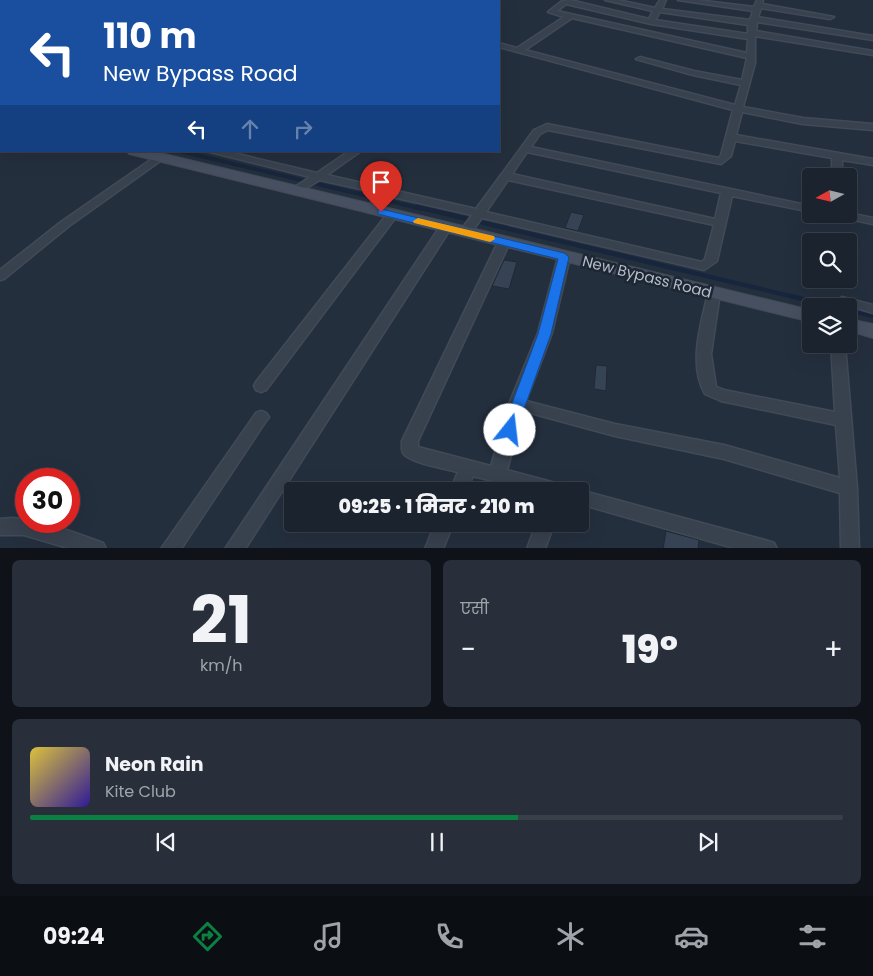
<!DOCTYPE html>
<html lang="hi">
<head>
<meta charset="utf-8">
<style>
  :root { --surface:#1b232e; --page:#282f3a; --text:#f1f3f6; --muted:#a0a4aa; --line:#39404a; --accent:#0b8043 }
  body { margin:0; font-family:Poppins,"Noto Sans Devanagari",sans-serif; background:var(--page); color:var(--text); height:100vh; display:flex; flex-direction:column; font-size:19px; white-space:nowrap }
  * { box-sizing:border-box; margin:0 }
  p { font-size:16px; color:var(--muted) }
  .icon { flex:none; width:28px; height:28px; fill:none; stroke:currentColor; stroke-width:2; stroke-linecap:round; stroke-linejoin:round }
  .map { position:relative; height:548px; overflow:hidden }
  .panel { display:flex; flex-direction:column; gap:12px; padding:12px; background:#0f1319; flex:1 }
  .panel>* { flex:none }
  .guide { position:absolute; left:0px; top:0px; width:500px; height:152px; box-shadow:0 5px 20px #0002,0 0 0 1px var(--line); background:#1a4fa0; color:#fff; overflow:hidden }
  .needle { width:32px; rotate:262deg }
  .controls { position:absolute; left:802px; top:168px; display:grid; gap:10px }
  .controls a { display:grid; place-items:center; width:55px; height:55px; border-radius:5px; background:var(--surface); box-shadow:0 5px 20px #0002,0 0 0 1px var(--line); font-size:25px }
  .speed { position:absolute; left:15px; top:468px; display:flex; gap:10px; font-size:25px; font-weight:700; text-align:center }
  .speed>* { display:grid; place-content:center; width:65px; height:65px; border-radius:50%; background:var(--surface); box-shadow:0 5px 20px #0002,0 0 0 1px var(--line); line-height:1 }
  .speed .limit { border:8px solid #d22; background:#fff; color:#111 }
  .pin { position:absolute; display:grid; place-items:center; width:42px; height:42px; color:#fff; margin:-51px -21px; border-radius:50% 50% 50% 0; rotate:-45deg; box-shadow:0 0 5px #0007 }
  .pin .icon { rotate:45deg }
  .me { position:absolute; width:55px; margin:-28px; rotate:16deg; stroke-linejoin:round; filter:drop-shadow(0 0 4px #0008) }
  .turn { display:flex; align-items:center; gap:18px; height:105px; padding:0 20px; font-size:22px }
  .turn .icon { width:65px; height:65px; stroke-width:2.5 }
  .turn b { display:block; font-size:35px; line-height:42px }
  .lanes { display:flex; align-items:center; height:48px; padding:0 20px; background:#0003; justify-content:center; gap:25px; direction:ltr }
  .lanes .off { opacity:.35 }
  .big { font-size:38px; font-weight:800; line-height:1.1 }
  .panel .card { flex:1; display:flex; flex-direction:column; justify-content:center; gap:8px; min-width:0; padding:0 18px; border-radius:8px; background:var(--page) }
  .panel .dial { align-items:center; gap:0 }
  .dial b { font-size:65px; line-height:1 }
  .song { display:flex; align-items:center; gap:15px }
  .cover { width:60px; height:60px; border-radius:8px; background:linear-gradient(135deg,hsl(50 70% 55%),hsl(250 70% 35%)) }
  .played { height:5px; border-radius:2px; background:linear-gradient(90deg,var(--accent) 60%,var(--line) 60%) }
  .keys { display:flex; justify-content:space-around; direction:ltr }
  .heat { display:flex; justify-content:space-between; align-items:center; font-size:28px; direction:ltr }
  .panel .tiles { flex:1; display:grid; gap:12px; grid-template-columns:1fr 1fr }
  .card:last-child { grid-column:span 2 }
  .trip { position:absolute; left:284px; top:482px; width:305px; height:50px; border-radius:5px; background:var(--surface); box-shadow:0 5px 20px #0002,0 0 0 1px var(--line); font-weight:800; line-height:50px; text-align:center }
  .dock { display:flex; height:80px; justify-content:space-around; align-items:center; background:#0b0e12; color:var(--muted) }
  .dock .icon { width:35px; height:35px }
  .dock .on { color:var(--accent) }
  .dock b { font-size:22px; color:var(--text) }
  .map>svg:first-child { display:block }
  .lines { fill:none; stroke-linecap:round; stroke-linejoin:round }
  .stream-far1 { stroke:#17263c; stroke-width:4 }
  .stream { stroke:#17263c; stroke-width:4.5 }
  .building { fill:#364354; stroke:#1f2835 }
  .street-casing { stroke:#414a57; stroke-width:3 }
  .secondary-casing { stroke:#414a57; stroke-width:2 }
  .street { fill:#38414e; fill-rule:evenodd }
  .secondary { fill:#465061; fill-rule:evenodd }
  .route { fill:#1a73e8; stroke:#114b97 }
  .slow { fill:#f59e0b }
  .labels { text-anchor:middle; stroke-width:5; stroke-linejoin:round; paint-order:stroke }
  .street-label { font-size:15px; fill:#b4bcc9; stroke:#1d2633 }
</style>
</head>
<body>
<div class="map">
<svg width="873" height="549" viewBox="0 0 873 549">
  <rect width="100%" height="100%" fill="#242f3e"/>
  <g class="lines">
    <path class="stream-far1" d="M 180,151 L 422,209"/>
    <path class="stream" d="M 417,207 L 832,306
      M 849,310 L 873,316"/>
  </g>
  <path class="building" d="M 571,212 L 584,215 L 578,231 L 565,228 Z
    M 504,260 L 517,262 L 509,289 L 492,286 Z
    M 596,365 L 607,366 L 606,391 L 594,389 Z
    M 666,531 L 699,540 L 698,549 L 663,549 Z"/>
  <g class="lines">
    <defs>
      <path id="street" d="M 328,0 L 340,0 L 340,1 L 328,1 Z
        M 570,0 L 649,19 L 653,11 L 605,0 L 618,0 L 655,8 L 660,0 L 666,0 L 662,9 L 750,20 L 753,11 L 678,0 L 697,0 L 754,7 L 757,0 L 763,0 L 762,4 L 834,17 L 830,19 L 761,8 L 758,17 L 873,36 L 873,40 L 757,22 L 756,31 L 873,51 L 873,55 L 755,36 L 755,63 L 743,107 L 803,118 L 873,124 L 873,130 L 803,124 L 742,112 L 736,135 L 873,159 L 873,165 L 842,160 L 842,176 L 832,176 L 832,158 L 735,141 L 731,156 L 721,164 L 548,130 L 540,134 L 531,147 L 811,206 L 811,212 L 732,196 L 717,261 L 704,270 L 482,218 L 469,235 L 465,236 L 459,233 L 472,215 L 388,196 L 375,212 L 371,213 L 365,210 L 379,193 L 320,180 L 296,194 L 291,191 L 292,189 L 310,177 L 206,151 L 225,151 L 317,173 L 349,151 L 361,151 L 327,175 L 476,209 L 534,130 L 547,124 L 719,158 L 721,155 L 733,110 L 499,47 L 499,43 L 517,48 L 564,17 L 548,12 L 562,1 ZM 566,4 L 651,24 L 748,39 L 747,53 L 557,11 ZM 660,12 L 748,25 L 748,34 L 655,20 ZM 572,18 L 747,58 L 742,80 L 694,71 L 640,57 L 636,59 L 693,75 L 741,85 L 735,105 L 525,50 ZM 527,152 L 721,193 L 715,219 L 512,174 ZM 508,180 L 714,225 L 705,259 L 702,262 L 486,212 Z
        M 0,98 L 1,99 L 1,105 L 0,104 Z
        M 159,154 L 164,157 L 163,159 L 69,226 L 4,279 L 0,280 L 0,270 L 61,222 Z
        M 392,212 L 396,213 L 398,215 L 396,217 L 266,390 L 261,392 L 256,390 L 254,386 L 256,382 L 388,213 Z
        M 849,213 L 873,218 L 873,224 L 834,216 L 832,214 Z
        M 445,225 L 451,228 L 245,549 L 225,549 L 439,228 Z
        M 504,238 L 510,242 L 418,441 L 418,447 L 491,466 L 509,404 L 538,333 L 558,257 L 564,253 L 570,257 L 552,333 L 526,401 L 615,424 L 724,445 L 840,478 L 836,425 L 721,401 L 705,394 C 688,364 701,324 708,293 L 714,289 L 719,290 L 720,293 L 711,354 L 716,387 L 724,390 L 835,412 L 831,344 L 845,344 L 857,488 L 859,549 L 841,549 L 840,493 L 724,459 L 615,436 L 523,411 L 507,470 L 559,484 L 565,486 L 567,491 L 532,491 L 473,476 L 466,491 L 450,491 L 458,472 C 447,469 409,463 403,453 C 401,449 402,445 402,441 L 498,242 Z
        M 842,297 L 873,305 L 873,313 L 849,306 L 829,306 L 830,303 Z
        M 261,411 L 266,413 L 269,417 L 266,421 L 181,549 L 161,549 L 256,413 Z
        M 580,490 L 768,541 L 774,543 L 777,549 L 737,549 L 580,504 L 580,491 L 575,491 Z
        M 12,518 C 41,520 74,532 103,543 L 106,549 L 71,549 L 24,535 L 0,535 L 0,519 Z
        M 435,524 L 453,524 L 443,549 L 425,549 Z
        M 536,524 L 554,524 L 545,549 L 527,549 Z"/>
      <path id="secondary" d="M 0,113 L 1,113 L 1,122 L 0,122 Z
        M 127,151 L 152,151 L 811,310 L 811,322 L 129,154 Z
        M 849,319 L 873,324 L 873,338 L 849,331 Z"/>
    </defs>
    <use href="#street" class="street-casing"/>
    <use href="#secondary" class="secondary-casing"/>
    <use href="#street" class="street"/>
    <use href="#secondary" class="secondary"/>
  </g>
  <path class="route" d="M 381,209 L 564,253 L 569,257 L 551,334 L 515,434 L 504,434 L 502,430 L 538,334 L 558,259 L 378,214 L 378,210 Z"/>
  <path class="slow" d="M 418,218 L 494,236 L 495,239 L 490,242 L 414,223 L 413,221 Z"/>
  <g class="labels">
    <g class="street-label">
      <text transform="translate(647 277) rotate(14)" y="5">New Bypass Road</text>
    </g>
  </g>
</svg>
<div class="controls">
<a><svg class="needle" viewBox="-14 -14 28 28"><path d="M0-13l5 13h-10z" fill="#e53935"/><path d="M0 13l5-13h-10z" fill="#a0a4aa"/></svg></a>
<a><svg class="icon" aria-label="search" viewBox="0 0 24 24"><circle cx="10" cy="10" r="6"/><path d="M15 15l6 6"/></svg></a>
<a><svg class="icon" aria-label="layers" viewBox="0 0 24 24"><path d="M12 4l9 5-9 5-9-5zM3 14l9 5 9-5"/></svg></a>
</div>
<div class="speed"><div class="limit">30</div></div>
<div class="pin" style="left:381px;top:212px;background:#d93025"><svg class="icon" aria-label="arrive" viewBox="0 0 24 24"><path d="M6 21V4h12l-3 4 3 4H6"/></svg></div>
<svg class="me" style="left:510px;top:430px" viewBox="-20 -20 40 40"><circle r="19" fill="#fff"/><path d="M0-13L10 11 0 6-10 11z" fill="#1a73e8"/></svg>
<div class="trip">09:25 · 1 मिनट · 210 m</div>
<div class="guide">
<div class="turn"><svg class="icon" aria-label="left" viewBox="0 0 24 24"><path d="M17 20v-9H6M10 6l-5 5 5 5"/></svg><div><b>110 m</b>New Bypass Road</div></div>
<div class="lanes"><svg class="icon" aria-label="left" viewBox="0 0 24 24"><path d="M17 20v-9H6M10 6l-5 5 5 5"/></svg><svg class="icon off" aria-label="ahead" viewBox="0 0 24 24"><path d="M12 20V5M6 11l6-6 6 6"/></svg><svg class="icon off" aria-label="right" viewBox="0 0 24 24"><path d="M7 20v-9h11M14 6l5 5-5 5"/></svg></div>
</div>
</div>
<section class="panel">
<div class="tiles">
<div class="card dial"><b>21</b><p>km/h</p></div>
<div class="card"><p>एसी</p>
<div class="heat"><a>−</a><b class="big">19°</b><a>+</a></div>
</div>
<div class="card">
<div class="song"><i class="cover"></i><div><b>Neon Rain</b><p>Kite Club</p></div></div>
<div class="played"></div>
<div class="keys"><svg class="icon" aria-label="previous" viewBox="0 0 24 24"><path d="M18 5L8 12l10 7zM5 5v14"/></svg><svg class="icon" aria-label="pause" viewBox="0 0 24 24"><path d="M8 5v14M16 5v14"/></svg><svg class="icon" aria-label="next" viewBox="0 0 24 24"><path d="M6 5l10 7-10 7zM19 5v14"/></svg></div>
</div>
</div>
</section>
<nav class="dock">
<b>09:24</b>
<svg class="icon on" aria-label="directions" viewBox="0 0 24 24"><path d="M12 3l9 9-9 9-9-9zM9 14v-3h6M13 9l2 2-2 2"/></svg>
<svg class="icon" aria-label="music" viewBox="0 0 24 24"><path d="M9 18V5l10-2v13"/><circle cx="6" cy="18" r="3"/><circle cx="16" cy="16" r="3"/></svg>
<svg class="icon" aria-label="phone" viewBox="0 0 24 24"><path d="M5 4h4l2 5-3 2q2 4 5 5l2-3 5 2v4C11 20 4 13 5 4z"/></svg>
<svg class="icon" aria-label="climate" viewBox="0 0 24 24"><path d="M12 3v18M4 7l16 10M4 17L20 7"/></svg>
<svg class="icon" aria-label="car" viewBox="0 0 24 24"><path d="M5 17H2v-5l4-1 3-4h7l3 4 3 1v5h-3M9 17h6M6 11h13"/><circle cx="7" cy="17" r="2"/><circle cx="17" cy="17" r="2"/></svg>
<svg class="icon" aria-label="filters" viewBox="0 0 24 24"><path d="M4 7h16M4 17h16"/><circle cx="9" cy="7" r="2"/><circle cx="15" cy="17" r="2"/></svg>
</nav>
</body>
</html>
